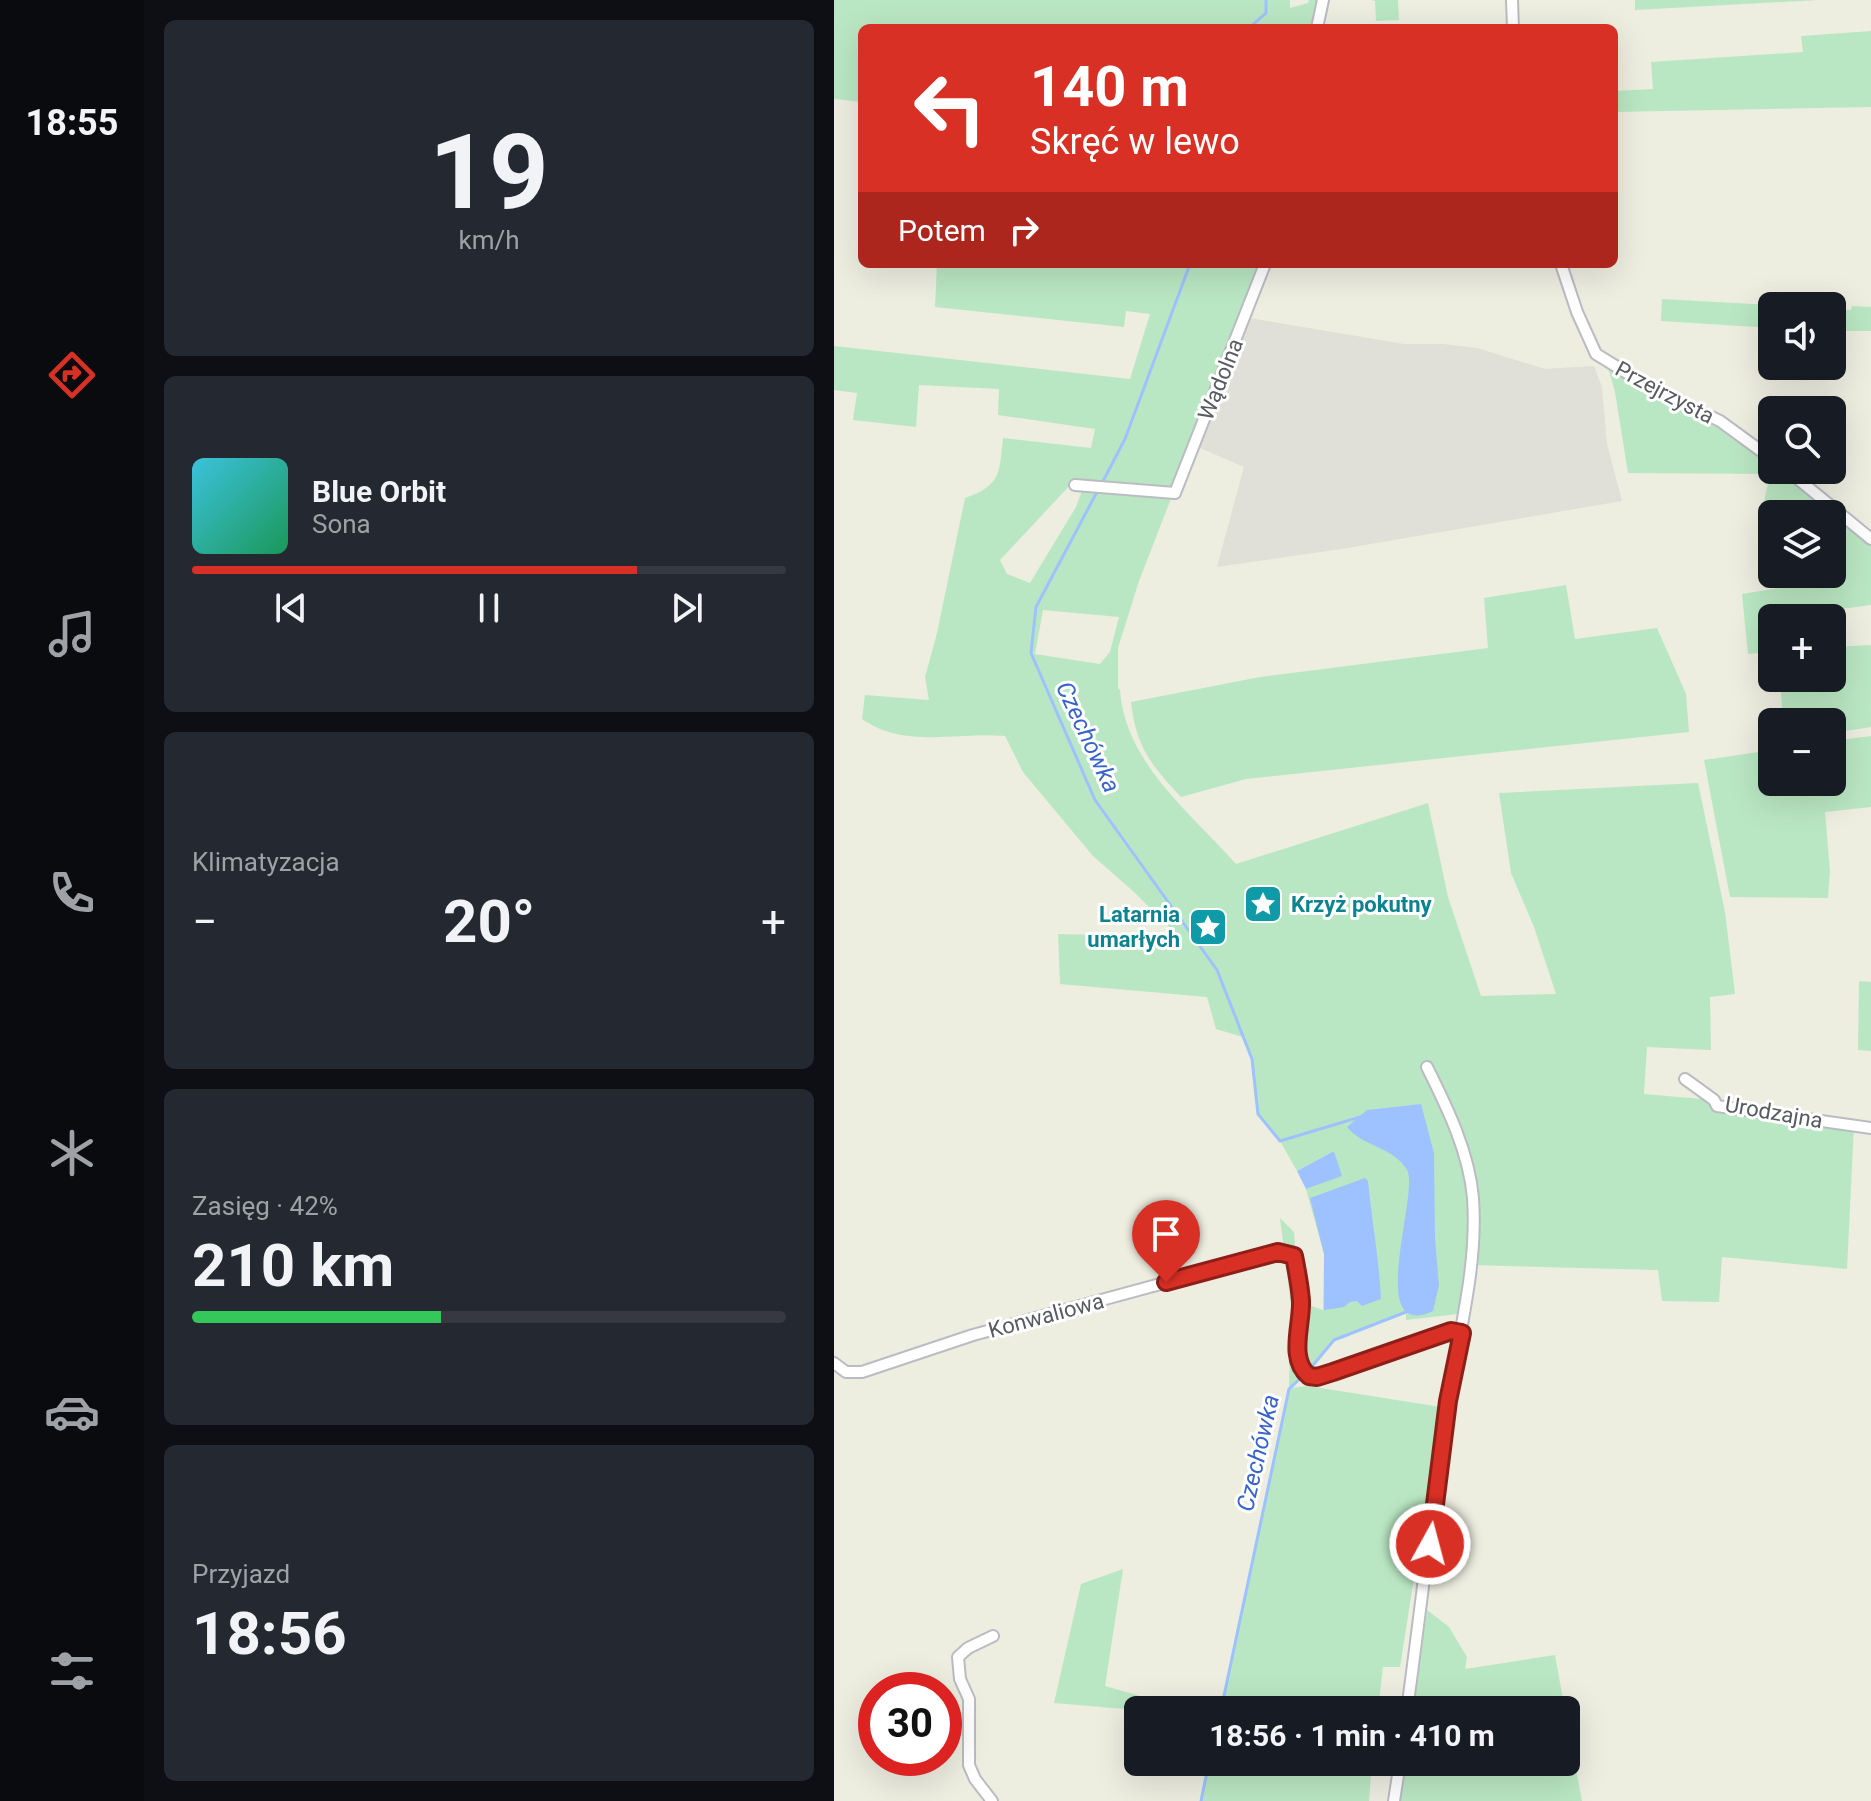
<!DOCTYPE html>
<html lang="pl">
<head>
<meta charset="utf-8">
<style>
  :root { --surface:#171b24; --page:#242831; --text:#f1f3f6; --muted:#9ea1a6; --line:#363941; --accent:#d93025 }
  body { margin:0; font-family:Roboto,sans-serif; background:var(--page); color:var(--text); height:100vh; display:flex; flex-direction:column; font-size:30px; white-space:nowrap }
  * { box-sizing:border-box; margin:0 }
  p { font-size:26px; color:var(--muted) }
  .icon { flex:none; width:44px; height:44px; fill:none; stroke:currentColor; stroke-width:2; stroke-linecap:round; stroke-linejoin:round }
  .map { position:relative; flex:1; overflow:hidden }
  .panel { display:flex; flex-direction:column; gap:20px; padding:20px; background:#0d0f14; width:690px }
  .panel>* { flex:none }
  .top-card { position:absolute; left:24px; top:24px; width:760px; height:244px; border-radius:12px; box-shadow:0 8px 32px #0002; background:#d93025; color:#fff; overflow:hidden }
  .buttons { position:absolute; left:924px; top:292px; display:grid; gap:16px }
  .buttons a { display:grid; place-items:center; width:88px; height:88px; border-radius:12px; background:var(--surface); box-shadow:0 8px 32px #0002; font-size:40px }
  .speed { position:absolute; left:24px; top:1672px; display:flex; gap:16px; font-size:40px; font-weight:700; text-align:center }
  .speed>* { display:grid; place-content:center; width:104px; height:104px; border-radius:50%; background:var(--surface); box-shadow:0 8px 32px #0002; line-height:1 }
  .speed .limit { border:12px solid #d22; background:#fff; color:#111 }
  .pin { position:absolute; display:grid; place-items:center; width:68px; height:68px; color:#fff; margin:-82px -34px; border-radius:50% 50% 50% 0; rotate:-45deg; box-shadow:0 0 8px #0007 }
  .pin .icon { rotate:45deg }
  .me { position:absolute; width:88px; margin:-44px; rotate:7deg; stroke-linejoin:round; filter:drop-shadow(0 0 6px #0008) }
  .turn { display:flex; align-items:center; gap:28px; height:168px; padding:0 40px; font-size:36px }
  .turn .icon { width:104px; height:104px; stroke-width:2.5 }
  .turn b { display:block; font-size:56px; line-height:68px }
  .then { display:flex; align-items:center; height:76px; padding:0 40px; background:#0003; gap:16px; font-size:30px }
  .big { font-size:60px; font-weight:700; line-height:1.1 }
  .panel .card { flex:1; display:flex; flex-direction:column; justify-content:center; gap:12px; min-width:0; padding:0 28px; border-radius:12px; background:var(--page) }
  .panel .dial { align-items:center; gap:0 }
  .dial b { font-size:104px; line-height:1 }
  .song { display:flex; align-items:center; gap:24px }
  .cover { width:96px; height:96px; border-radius:12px; background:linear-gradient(135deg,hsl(190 70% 55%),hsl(150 70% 35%)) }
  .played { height:8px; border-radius:4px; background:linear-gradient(90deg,var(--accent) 75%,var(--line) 75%) }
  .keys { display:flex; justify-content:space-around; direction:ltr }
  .heat { display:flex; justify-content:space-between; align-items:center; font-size:44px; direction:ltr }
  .charge { height:12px; border-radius:6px; background:linear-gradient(90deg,#34c759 42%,var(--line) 0) }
  .trip { position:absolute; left:290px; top:1696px; width:456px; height:80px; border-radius:12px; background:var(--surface); box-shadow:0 8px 32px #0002; font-weight:700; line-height:80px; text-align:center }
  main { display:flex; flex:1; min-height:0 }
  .dock { display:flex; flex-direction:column; width:144px; justify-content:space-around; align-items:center; background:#090b0e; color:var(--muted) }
  .dock .icon { width:56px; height:56px }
  .dock .on { color:var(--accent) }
  .dock b { font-size:36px; color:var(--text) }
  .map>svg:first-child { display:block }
  .industrial { fill:#e0dfd8 }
  .green { fill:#bae7c3; fill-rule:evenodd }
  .water { fill:#9ec2ff }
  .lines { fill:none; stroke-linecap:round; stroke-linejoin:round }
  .stream { stroke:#9ec2ff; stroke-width:3 }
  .minor-casing { stroke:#bbbcc3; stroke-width:14 }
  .minor { stroke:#fff; stroke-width:10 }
  .route-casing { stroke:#8d1f18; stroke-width:20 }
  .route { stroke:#d93025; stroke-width:14 }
  .labels { text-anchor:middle; stroke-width:6; stroke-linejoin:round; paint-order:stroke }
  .street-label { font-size:22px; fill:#595b62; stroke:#fff }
  .culture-label { font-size:22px; font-weight:bold; fill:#0d838f; stroke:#fff; text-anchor:start }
  .water-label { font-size:24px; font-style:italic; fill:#3964ca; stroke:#fff }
</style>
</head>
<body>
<main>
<nav class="dock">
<b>18:55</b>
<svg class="icon on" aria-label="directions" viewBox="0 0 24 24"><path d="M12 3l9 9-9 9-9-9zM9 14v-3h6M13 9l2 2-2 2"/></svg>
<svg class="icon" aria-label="music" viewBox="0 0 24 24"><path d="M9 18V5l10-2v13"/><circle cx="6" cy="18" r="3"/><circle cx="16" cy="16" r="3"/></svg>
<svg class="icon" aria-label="phone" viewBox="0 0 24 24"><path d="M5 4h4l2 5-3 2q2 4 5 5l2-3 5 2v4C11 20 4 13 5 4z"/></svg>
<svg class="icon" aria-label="climate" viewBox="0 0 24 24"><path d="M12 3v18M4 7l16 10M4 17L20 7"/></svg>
<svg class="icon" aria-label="car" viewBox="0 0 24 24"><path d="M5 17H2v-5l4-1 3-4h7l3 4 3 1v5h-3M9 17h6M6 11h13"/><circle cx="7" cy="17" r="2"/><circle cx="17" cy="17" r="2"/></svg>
<svg class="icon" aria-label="filters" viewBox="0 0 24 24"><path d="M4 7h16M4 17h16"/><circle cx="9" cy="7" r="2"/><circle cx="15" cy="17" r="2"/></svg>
</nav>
<section class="panel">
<div class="card dial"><b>19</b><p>km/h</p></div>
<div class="card">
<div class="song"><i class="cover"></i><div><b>Blue Orbit</b><p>Sona</p></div></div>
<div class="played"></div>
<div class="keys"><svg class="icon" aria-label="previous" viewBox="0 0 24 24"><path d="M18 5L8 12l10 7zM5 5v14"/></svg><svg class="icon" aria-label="pause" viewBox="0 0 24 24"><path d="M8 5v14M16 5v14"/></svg><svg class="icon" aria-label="next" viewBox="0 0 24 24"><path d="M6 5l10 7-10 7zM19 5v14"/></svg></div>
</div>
<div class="card"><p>Klimatyzacja</p>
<div class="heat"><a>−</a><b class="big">20°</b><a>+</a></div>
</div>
<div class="card"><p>Zasięg · 42%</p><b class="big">210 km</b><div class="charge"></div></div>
<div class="card"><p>Przyjazd</p><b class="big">18:56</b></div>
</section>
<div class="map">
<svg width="1037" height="1801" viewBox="0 0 1037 1801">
  <rect width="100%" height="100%" fill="#edede0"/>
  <path class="industrial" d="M 416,318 L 570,344 L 609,344 L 643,348 L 711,369 L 760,366 L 768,387 L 773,444 L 788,501 L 507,549 L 383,567 L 410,467 L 366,448 Z"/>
  <path class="green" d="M 0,0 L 456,0 L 456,8 L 474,3 L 475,0 L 484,0 L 478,28 L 28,28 L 28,102 L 0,99 Z
    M 537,0 L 564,0 L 565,20 L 542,21 L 541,1 Z
    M 801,0 L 985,0 L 801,10 Z
    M 1037,31 L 1037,107 L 780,112 L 780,91 L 819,89 L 817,62 L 969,52 L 967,36 Z
    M 103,264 L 428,264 L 305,581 L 284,648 L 284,688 L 286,690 C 291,763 357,813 402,864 L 594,803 L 614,897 L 647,996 L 722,994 L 700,927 L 677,873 L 665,793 L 864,783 L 891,912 L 901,994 L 876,997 L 877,1050 L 813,1047 L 810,1094 L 880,1100 L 1020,1125 L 1013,1269 L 888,1257 L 885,1302 L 828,1301 L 824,1270 L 637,1265 L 632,1313 L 572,1320 L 572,1312 L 500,1340 L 482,1363 L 457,1388 L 474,1386 L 607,1407 L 566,1667 L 549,1667 L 544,1710 L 387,1710 L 455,1389 L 457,1305 L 446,1218 L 460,1232 L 463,1271 L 475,1305 L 489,1310 L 490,1254 L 472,1189 L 507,1176 L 500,1151 L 463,1171 L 446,1141 L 424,1114 L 418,1059 L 409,1037 L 382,1029 L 373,997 L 226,984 L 224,934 L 345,937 L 300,892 L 259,856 L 189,772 L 171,736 C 123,732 71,749 28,719 L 31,695 L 95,700 L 91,677 L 103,633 L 131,498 C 168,485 165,473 169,438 L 257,448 L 261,429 L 164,415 L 165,389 L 85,385 L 82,427 L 19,420 L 23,393 L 0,390 L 0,346 L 296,379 L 316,314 L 292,311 L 290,327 L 101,307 ZM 239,482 L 251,482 L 242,507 L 196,583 L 173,574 L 166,560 ZM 209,610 L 285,617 L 276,652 L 266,664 L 201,654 Z
    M 828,299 L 954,306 L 938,306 L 938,328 L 827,321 Z
    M 1018,306 L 1037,307 L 1037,331 L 998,331 L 998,309 L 1017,310 Z
    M 774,367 L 820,395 L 886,427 L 938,464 L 938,470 C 959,470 1018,529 1037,544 L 1037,605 L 976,613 L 975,618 L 938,618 L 938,652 L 914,654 L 908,594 L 994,580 L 990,574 L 998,574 L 998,514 L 940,514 L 930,502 L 936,474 L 794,473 L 781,392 Z
    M 732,585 L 741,639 L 823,628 L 852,694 L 855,732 L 412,779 L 347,797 C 317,765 302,747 297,702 L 426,677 L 654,648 L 650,598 Z
    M 1037,645 L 1037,727 L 998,733 L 998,722 L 949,722 L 946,678 L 998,678 L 998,647 Z
    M 1037,736 L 1037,807 L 991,812 L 996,871 L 994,898 L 896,897 L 870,760 L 938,750 L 938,782 L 998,782 L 998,741 Z
    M 1025,981 L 1037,982 L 1037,1051 L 1024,1050 Z
    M 289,1569 L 271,1686 L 306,1696 L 303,1710 L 220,1703 L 247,1584 Z
    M 593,1610 L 615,1627 L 633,1657 L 631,1669 L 721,1655 L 731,1710 L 579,1710 Z
    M 732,1717 L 748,1801 L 566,1801 L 571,1762 L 732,1762 Z
    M 375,1762 L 538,1762 L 535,1801 L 367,1801 Z"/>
  <path class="water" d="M 587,1104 L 600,1153 L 601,1238 L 605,1285 L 599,1311 C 530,1343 586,1193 573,1170 C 560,1147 529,1147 513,1127 L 533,1110 Z
    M 500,1151 L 508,1176 L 472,1189 L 463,1171 Z
    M 531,1178 L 534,1181 C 538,1221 545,1259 547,1299 L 528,1306 L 523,1301 L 516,1302 L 510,1307 L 490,1310 L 490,1254 L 476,1198 Z"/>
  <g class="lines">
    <path class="stream" d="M 415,28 L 432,13 L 432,0
      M 267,485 L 291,439 L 356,264
      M 263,492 L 202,607 L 197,653 L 261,800 L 383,970 L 418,1059 L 424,1114 L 446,1141 L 526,1117
      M 475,1370 L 500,1340 L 572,1312
      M 387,1710 L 455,1389 L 470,1375
      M 367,1801 L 375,1762"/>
    <defs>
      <path id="minor" d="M 678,0 L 679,28
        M 483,28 L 489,0
        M 727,264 L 743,312 L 762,354 L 819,389 L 886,421 L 938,459
        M 953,470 L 1037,539
        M 241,485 L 341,493 L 431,264
        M 851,1079 L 880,1100 L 883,1106 L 1037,1128
        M 0,1363 L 12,1372 L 28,1372 L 139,1335 L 444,1252 L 460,1256 C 463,1271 466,1286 467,1301 C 468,1325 454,1359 475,1376 L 483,1377 L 499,1372 L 617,1331 L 628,1333
        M 573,1710 C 587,1608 598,1505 614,1403 C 624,1335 644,1268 639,1198 C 635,1152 613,1107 593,1067
        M 158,1801 L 141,1779 L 135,1765 L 135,1699 L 126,1679 L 124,1657 L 134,1648 L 159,1636
        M 560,1801 L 566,1762"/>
    </defs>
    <use href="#minor" class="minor-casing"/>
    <use href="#minor" class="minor"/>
  </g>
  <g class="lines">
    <defs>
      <path id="route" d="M 332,1282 L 444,1252 L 460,1256 C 463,1271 466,1286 467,1301 C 468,1325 454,1359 475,1376 L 483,1377 L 499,1372 L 617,1331 L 628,1333 L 614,1401 L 596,1544"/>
    </defs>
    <use href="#route" class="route-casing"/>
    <use href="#route" class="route"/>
  </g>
  <defs>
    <symbol id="sight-square" viewBox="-11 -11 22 22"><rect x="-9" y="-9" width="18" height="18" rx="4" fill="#0f9aa8" stroke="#fff"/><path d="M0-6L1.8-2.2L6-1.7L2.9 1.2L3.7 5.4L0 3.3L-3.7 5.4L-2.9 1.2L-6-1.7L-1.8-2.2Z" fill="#fff"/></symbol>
  </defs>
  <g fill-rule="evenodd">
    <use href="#sight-square" x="407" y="882" width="44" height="44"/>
    <use href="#sight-square" x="352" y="905" width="44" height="44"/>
  </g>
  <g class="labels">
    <g class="street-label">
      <text transform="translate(386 379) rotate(-68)" y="8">Wądolna</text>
      <text transform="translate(831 392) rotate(28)" y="8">Przejrzysta</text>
      <text transform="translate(940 1112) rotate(10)" y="8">Urodzajna</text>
      <text transform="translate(212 1315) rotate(-15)" y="8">Konwaliowa</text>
    </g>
    <g class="culture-label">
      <text x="457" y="912">Krzyż pokutny</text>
      <text x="346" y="922" text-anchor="end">Latarnia<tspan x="346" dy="25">umarłych</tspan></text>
    </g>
    <g class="water-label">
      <text transform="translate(254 737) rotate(65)" y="8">Czechówka</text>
      <text transform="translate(424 1453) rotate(-77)" y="8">Czechówka</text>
    </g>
  </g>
</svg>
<div class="buttons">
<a><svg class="icon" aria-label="sound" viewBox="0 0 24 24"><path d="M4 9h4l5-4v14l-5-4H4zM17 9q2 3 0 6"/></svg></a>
<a><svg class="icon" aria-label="search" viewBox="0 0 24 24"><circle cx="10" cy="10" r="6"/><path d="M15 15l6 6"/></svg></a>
<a><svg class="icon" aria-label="layers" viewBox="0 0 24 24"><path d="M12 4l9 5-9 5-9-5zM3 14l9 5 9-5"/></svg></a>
<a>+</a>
<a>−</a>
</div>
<div class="speed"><div class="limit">30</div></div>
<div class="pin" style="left:332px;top:1282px;background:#d93025"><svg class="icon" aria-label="arrive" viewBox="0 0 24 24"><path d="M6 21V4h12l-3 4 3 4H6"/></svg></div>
<svg class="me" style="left:596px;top:1544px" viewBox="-20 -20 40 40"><circle r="17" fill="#d93025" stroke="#fff" stroke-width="3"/><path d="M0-11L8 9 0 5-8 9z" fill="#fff"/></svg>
<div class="trip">18:56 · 1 min · 410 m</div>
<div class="top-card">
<div class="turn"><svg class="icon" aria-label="left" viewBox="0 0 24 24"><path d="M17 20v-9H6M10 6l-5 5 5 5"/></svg><div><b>140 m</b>Skręć w lewo</div></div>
<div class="then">Potem<svg class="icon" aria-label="right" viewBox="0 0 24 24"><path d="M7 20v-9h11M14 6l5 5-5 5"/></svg></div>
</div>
</div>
</main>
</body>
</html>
